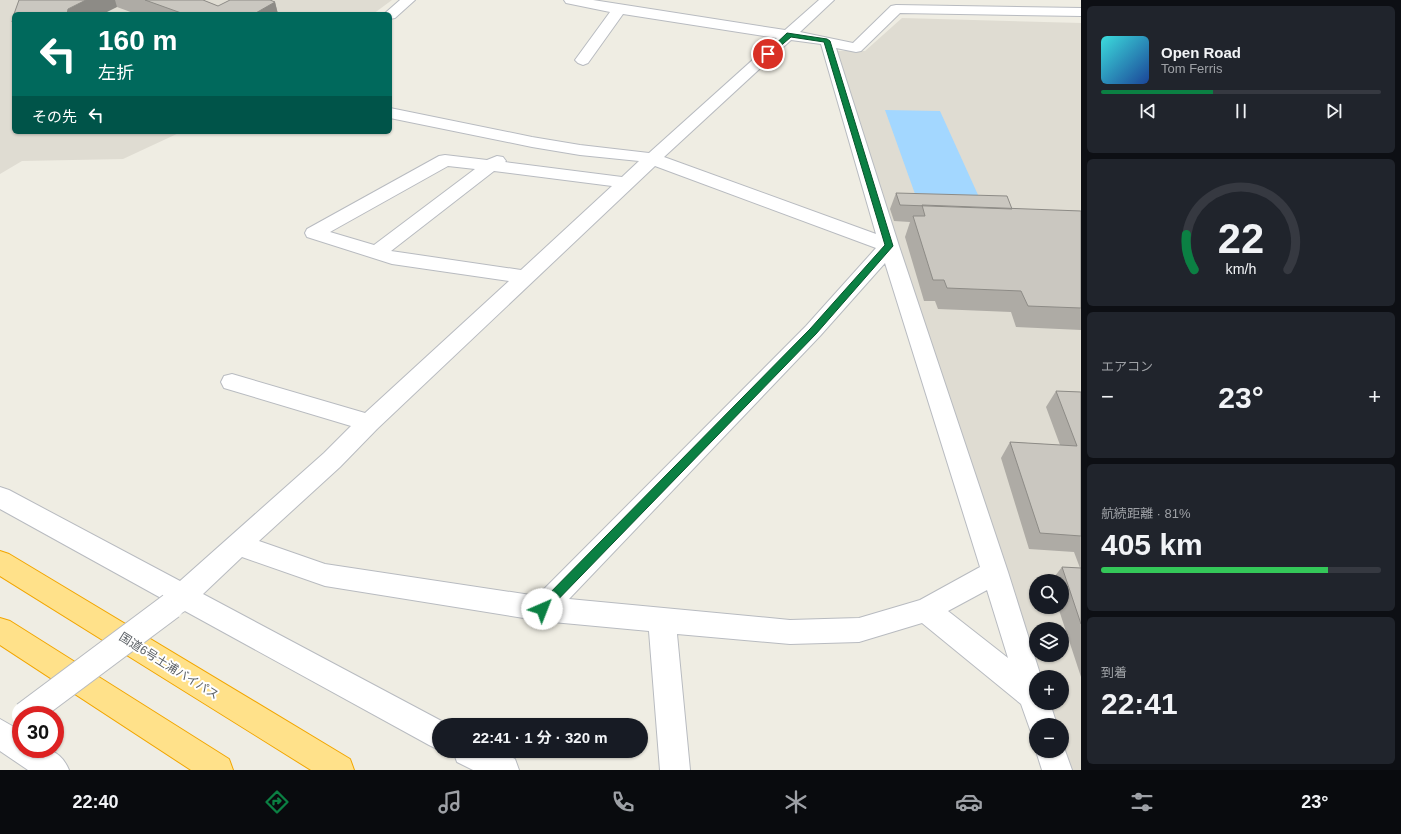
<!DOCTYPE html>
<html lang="ja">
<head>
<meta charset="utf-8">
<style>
  :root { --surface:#171b24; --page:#20242c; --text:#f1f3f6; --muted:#9ea1a6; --line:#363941; --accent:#0b8043 }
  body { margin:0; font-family:Helvetica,"Noto Sans JP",sans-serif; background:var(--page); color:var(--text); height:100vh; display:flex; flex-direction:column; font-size:15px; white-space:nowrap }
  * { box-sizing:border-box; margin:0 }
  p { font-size:13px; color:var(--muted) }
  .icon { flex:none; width:22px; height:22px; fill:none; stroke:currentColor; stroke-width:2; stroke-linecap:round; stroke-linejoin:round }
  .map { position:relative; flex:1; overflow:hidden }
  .side { display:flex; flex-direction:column; gap:6px; padding:6px; background:#0d0f14; width:320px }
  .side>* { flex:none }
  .top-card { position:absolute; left:12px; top:12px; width:380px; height:122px; border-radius:6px; box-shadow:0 1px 3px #0004; background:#00695c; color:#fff; overflow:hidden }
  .controls { position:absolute; left:1029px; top:574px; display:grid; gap:8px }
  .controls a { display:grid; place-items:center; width:40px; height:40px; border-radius:50%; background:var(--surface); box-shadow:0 1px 3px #0004; font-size:20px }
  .speed { position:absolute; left:12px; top:706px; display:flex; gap:8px; font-size:20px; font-weight:700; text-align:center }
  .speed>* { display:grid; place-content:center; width:52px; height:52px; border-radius:50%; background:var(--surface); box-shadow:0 1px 3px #0004; line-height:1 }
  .speed .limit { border:6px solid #d22; background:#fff; color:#111 }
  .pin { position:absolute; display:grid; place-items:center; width:34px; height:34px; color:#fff; margin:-17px; border:2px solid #fff; border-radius:50%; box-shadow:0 1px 4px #0007 }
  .me { position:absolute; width:44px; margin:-22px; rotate:44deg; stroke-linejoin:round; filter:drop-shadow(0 0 3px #0008) }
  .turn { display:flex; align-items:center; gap:14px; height:84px; padding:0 20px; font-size:18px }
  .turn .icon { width:52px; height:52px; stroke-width:2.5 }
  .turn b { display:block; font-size:28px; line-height:34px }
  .then { display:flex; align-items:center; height:38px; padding:0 20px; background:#0003; gap:8px; font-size:15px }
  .big { font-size:30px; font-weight:700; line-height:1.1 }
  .side .tile { flex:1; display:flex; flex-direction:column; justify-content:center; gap:6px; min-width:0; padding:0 14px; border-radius:6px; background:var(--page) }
  .side .dial { align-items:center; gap:0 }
  .dial svg { height:104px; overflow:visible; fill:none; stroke:var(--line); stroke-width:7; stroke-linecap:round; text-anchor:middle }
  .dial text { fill:var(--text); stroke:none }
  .song { display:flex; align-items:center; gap:12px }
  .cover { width:48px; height:48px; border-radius:6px; background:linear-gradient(135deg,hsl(180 70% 55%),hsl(220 70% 35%)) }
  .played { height:4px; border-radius:2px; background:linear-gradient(90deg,var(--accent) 40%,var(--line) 40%) }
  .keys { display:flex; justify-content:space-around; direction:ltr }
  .heat { display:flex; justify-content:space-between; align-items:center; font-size:22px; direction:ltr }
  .charge { height:6px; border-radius:3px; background:linear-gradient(90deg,#34c759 81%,var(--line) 0) }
  .trip { position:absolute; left:432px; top:718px; width:216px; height:40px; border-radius:20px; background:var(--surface); box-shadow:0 1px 3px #0004; font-weight:700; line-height:40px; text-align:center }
  .tab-bar { display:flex; height:64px; justify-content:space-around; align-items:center; background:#090b0e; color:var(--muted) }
  .tab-bar .icon { width:28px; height:28px }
  .tab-bar .on { color:var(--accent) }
  .tab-bar b { font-size:18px; color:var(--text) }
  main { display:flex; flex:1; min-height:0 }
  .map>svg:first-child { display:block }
  .education { fill:#dfdcd2; fill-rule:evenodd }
  .water { fill:#a3d7ff }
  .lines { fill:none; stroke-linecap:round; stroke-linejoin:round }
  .minor-casing { stroke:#b8bbc0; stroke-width:2 }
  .highway-casing { stroke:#f2a600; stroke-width:2 }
  .minor { fill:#fff; fill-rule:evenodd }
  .highway { fill:#ffe18a; fill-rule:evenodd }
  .minor-bridge-casing { stroke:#b8bbc0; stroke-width:28; stroke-linecap:butt }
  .minor-bridge { stroke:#fff; stroke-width:26 }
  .wall { fill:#aeaba5 }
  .shaded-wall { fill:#8d8b86 }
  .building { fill:#cac7c0; stroke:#8d8b86 }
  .route { fill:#0b8043; stroke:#07532c }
  .labels { text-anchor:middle; stroke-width:4; stroke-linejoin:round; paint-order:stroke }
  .near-street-label { font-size:12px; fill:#5b6065; stroke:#fff }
</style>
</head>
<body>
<main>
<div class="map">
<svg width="1081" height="770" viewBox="0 0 1081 770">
  <rect width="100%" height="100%" fill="#efede3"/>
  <path class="education" d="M 0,0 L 392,0 L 373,14 L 14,14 L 14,132 L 181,132 L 123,159 L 22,161 L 0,174 Z
    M 902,18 L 1081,23 L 1081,770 L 1069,770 L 1062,750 L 1062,725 L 1054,725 L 1047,703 L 1062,703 L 1062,677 L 1038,677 L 831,51 L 865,51 ZM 1036,581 L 1062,581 L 1062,607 L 1036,607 ZM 1036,629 L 1062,629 L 1062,655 L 1036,655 Z"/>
  <path class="water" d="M 885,110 L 940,111 L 979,197 L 915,194 Z"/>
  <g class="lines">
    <defs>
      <path id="minor" d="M 400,0 L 415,0 L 395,18 L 390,19 L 390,14 L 384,14 Z
        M 564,0 L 593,0 L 785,30 L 819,0 L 834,0 L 800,32 L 853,43 L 891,6 L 896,5 L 1081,8 L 1081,16 L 900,13 L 861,51 L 856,52 L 836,48 L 899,246 L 1008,572 L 1041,677 L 1036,677 L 1036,703 L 1050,703 L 1057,725 L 1036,725 L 1036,737 L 1032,735 L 1021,704 L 922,623 L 859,642 L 790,644 L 677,634 L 690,770 L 660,770 L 649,631 L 542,621 L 325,586 L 242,557 L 203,594 L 449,725 L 439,725 L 439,750 L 429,745 L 185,611 L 180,614 L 171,618 L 162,614 L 158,606 L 161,598 L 0,509 L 0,487 L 9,490 L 180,581 L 324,453 L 351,426 L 224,388 L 221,382 L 224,376 L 232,374 L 365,413 L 509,281 L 392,264 L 307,237 L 305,233 L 307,229 L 439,156 L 445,155 L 487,160 L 497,156 L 503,157 L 506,161 L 505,162 L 622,177 L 639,161 L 580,155 L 532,147 L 390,118 L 390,108 L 532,137 L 580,145 L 649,153 L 777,38 L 623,14 L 588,63 L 583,65 L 578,63 L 575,60 L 610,12 L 566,3 ZM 791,40 L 821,44 L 876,234 L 664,157 ZM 448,166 L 475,169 L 374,245 L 330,232 ZM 655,166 L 876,248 L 806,326 L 537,596 L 325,564 L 259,541 L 340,467 L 377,429 ZM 494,171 L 612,186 L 521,270 L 391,251 ZM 885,263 L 980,567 L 920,600 L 859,618 L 790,620 L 569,599 L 820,336 ZM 987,590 L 1008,658 L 948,611 Z
        M 0,719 L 21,731 L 21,749 C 43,749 59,746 69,770 L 28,770 L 0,751 Z
        M 1062,742 L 1072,770 L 1042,770 L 1036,751 L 1062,751 Z
        M 453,751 L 499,751 L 515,759 L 519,770 L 473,770 L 457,762 Z"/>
      <path id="highway" d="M 0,551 L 9,554 L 350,759 L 354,770 L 311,770 L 0,576 Z
        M 0,618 L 10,621 L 229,759 L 233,770 L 191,770 L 0,645 Z"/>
    </defs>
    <use href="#minor" class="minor-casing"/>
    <use href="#highway" class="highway-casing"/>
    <use href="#minor" class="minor"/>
    <use href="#highway" class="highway"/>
    <defs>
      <path id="minor-bridge" d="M 25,715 L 171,606"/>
    </defs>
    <use href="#minor-bridge" class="minor-bridge-casing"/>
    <use href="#minor-bridge" class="minor-bridge"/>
  </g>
  <path class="wall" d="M 19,0 L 203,0 L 218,6 L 275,2 L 278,14 L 136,14 L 117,7 Z
    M 896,193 L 1012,209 L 1081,211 L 1081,330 L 1016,327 L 1011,312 L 938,309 L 935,301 L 924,301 L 905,237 L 910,222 L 894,221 L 890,209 Z
    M 1056,391 L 1081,392 L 1081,677 L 1058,607 L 1062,607 L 1062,581 L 1051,581 L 1062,567 L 1080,568 L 1074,552 L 1029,549 L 1001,458 L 1010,442 L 1060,445 L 1046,407 Z"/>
  <path class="shaded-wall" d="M 86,0 L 115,0 L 117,7 L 103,14 L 67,14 L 68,9 Z
    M 275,2 L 278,14 L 254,14 Z
    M 14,21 L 14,27 L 12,22 Z"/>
  <path class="building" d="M 19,0 L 86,0 L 68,9 L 67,14 L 14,14 Z
    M 145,0 L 203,0 L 218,6 L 230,0 L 270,0 L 275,2 L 254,14 L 184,14 Z
    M 14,14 L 14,21 L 12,22 Z
    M 896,193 L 1007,196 L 1012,209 L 900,205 Z
    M 922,205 L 1081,211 L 1081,308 L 1028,306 L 1021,291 L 947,288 L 944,280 L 933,280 L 913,216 L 925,216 Z
    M 1056,391 L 1081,392 L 1081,536 L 1040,533 L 1010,442 L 1077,446 Z
    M 1062,567 L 1081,568 L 1081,624 Z"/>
  <path class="route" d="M 787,33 L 827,39 L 830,41 L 893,246 L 816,334 L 546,612 L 542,614 L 538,612 L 536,609 L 538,605 L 810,329 L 885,245 L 824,42 L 791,37 L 770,55 L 766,55 L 766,53 Z"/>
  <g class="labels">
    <g class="near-street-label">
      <text transform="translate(169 666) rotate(32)" y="4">国道6号土浦バイパス</text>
    </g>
  </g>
</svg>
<div class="controls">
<a><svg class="icon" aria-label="search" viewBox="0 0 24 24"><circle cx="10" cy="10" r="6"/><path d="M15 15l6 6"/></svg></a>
<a><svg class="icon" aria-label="layers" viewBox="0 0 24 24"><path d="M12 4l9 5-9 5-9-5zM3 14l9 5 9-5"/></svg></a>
<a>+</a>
<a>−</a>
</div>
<div class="speed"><div class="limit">30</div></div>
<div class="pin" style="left:768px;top:54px;background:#d93025"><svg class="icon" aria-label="arrive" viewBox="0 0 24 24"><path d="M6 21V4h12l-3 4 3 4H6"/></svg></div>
<svg class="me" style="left:542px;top:609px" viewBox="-20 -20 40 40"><circle r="19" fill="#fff"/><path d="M0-13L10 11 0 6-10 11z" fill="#0b8043"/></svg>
<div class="trip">22:41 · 1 分 · 320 m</div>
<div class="top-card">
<div class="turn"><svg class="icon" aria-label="left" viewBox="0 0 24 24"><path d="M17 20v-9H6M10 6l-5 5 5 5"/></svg><div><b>160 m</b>左折</div></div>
<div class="then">その先<svg class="icon" aria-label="left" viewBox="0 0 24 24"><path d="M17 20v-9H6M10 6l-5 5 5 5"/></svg></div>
</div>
</div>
<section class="side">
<div class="tile">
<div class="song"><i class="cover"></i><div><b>Open Road</b><p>Tom Ferris</p></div></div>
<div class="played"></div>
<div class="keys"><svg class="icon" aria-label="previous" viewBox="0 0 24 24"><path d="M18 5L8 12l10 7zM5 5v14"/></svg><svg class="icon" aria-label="pause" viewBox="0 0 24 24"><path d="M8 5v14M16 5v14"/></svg><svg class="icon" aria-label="next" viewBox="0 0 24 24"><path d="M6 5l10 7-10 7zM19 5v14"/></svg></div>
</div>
<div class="tile dial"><svg viewBox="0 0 100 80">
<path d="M14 69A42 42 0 1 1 86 69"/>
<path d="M14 69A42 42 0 0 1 8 42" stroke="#0b8043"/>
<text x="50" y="56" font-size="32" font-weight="700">22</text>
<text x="50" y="72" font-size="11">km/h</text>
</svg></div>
<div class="tile"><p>エアコン</p>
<div class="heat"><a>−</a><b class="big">23°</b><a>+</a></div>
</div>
<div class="tile"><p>航続距離 · 81%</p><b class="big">405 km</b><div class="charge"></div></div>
<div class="tile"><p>到着</p><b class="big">22:41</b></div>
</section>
</main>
<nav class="tab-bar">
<b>22:40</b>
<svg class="icon on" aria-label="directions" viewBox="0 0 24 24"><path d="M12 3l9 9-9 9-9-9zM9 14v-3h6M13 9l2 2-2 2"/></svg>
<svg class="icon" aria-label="music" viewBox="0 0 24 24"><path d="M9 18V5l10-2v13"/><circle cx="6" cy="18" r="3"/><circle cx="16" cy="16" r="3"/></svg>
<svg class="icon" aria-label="phone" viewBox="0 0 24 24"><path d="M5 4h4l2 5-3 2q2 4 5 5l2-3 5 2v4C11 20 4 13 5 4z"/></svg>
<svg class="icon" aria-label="climate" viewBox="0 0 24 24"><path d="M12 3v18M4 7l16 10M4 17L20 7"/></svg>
<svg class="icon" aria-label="car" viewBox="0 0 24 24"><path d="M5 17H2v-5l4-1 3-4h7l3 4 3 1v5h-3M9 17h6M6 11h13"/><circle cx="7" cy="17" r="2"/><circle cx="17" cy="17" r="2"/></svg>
<svg class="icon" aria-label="filters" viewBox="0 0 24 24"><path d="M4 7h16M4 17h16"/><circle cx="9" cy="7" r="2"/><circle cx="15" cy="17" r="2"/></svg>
<b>23°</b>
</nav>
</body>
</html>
